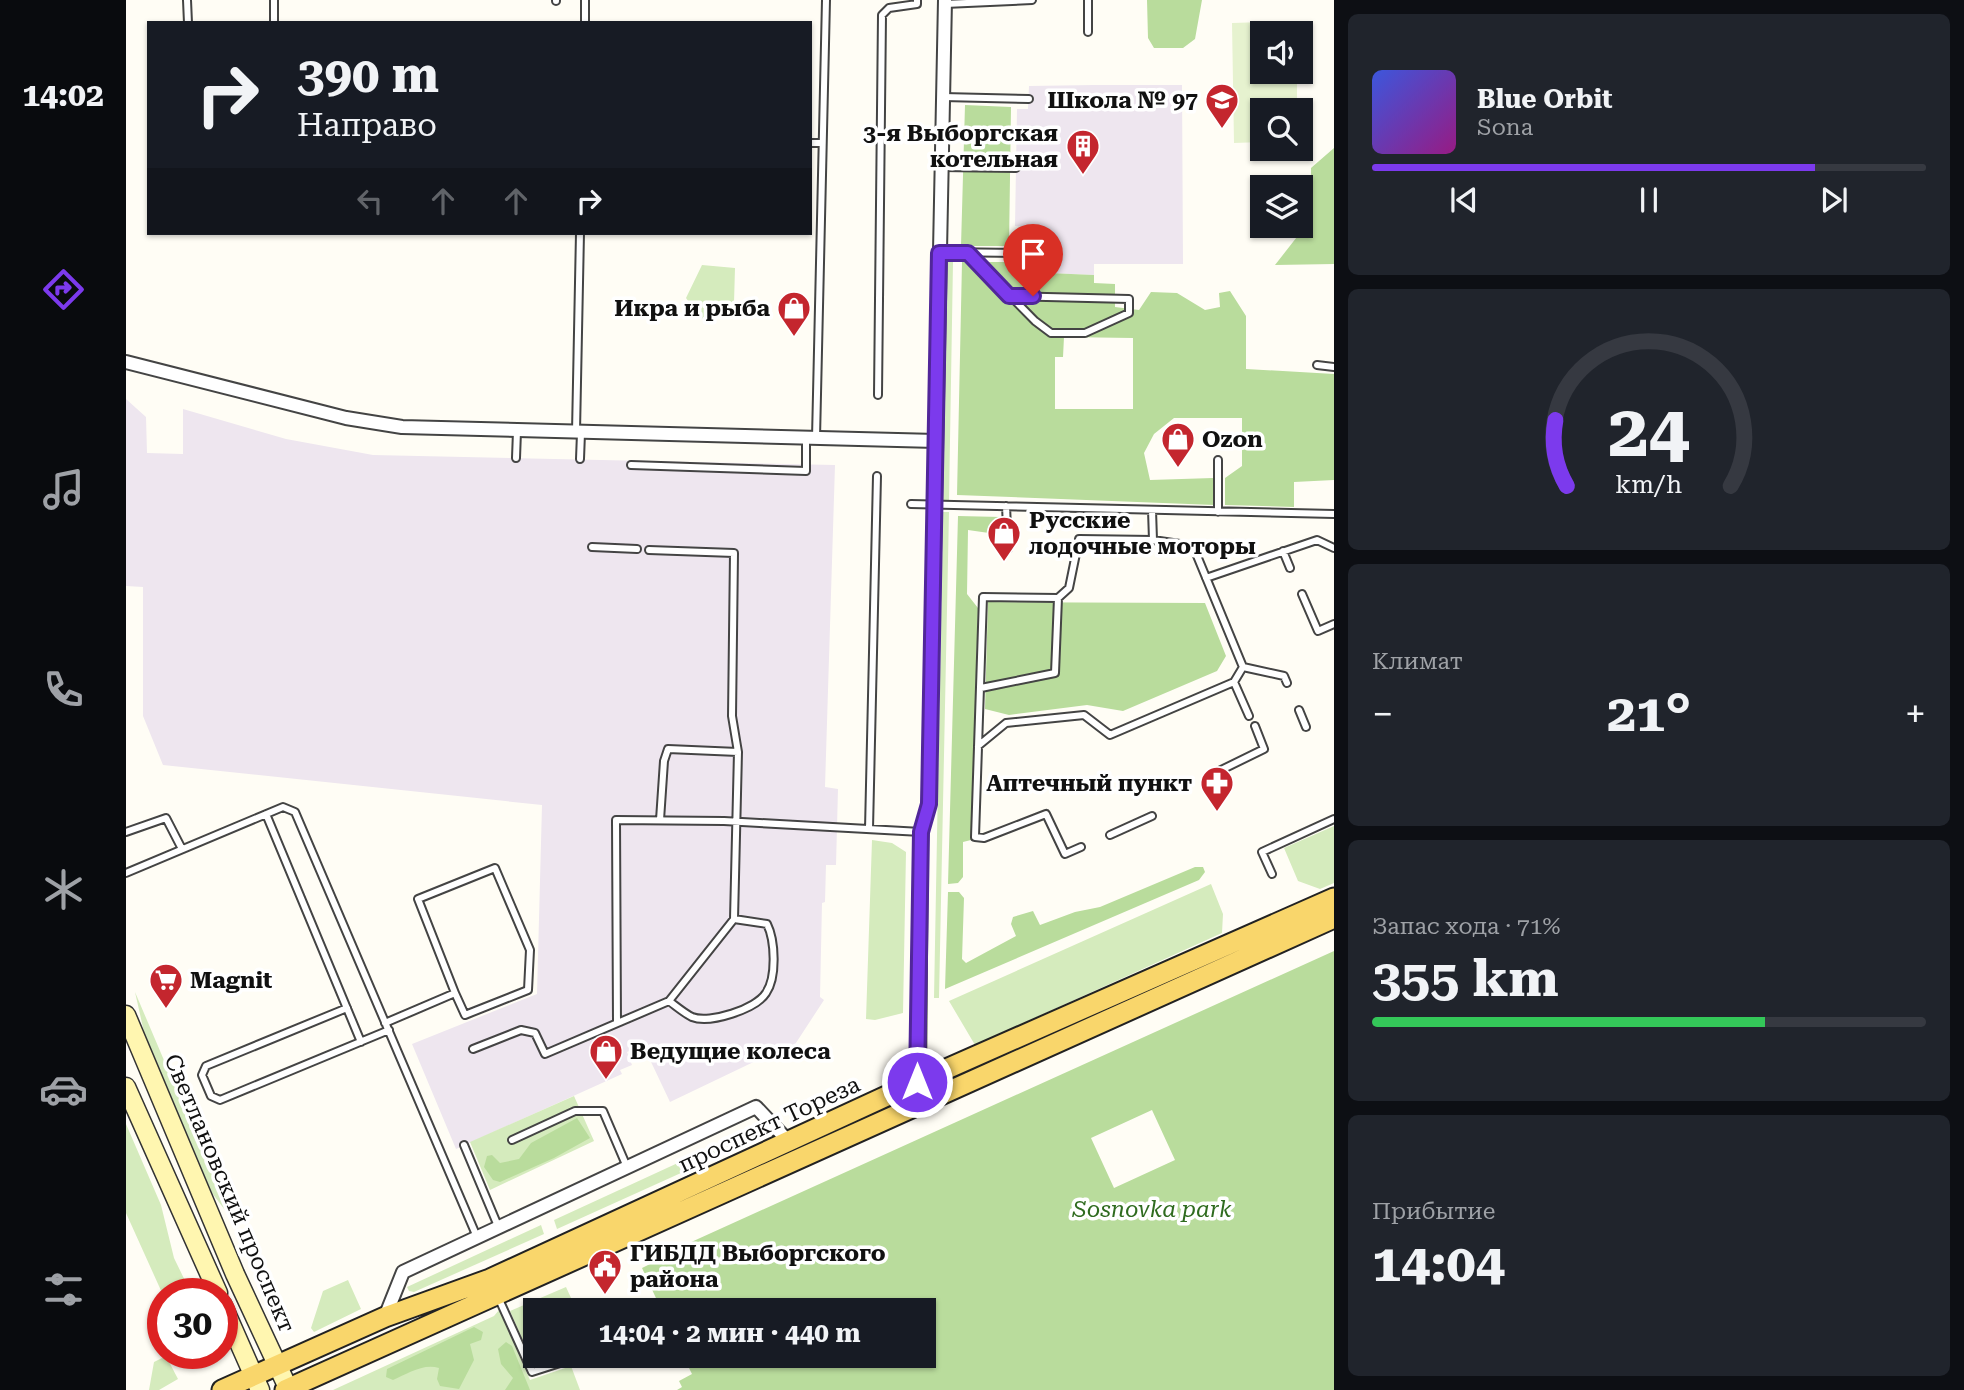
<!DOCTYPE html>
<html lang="ru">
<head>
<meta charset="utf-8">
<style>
  :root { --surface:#171b24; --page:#20242c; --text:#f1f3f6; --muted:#9ea1a6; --line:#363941; --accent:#7c3aed }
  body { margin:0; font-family:"Roboto Serif",serif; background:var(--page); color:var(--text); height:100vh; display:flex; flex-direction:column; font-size:26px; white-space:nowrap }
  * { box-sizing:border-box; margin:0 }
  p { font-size:23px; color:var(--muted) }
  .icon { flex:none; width:38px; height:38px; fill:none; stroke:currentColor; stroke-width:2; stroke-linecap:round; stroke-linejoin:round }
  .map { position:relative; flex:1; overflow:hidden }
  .panel { display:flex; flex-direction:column; gap:14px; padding:14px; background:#0d0f14; width:630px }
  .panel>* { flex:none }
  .guide { position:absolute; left:21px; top:21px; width:665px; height:214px; border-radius:0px; box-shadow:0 2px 5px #0004; background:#171b24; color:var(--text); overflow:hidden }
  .buttons { position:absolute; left:1124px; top:21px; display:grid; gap:14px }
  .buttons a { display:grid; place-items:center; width:63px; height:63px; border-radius:0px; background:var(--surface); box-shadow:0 2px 5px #0004; font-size:35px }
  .speed { position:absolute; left:21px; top:1278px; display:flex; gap:14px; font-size:35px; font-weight:700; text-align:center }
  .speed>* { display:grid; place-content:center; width:91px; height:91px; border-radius:50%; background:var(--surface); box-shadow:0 2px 5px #0004; line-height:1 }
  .speed .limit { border:10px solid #d22; background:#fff; color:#111 }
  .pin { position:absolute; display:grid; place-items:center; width:60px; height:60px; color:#fff; margin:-72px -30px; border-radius:50% 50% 50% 0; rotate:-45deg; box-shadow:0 0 7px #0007 }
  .pin .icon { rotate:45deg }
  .me { position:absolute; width:77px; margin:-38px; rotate:0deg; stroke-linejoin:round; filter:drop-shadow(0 0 5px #0008) }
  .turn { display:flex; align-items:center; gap:24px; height:147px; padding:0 35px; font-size:32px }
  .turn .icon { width:91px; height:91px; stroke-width:2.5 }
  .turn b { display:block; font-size:49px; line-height:60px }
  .lanes { display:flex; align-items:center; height:66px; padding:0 35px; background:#0003; justify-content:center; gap:35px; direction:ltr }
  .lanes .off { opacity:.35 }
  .big { font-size:52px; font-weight:700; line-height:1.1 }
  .panel .tile { flex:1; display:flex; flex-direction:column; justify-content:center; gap:10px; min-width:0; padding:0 24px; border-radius:10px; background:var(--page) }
  .panel .dial { align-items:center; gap:0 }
  .dial svg { height:182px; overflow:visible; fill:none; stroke:var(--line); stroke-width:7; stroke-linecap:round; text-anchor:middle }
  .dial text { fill:var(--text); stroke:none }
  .song { display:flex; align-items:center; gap:21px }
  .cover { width:84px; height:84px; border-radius:10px; background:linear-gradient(135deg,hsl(230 70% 55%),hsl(310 70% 35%)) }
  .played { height:7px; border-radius:4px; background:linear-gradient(90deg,var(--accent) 80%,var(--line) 80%) }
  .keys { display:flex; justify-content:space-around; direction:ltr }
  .heat { display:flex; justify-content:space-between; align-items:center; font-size:38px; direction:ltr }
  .charge { height:10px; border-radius:5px; background:linear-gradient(90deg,#34c759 71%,var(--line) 0) }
  .trip { position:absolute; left:397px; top:1298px; width:413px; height:70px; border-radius:0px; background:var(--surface); box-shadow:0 2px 5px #0004; font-weight:700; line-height:70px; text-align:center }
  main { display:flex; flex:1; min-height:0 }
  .tabs { display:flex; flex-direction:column; width:126px; justify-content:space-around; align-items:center; background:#090b0e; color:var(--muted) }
  .tabs .icon { width:49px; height:49px }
  .tabs .active { color:var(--accent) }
  .tabs b { font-size:32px; color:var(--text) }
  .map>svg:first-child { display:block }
  .industrial { fill:#eee6ef }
  .green { fill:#d5ebbd }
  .forest { fill:#b9dc9c; fill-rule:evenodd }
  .pitch { fill:#e6f2cf }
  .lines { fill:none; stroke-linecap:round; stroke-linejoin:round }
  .service-casing { stroke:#444; stroke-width:10 }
  .minor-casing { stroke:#444; stroke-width:16 }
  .secondary-casing { stroke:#333; stroke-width:21 }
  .primary-casing { stroke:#222; stroke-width:23 }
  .service { stroke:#fff; stroke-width:6 }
  .minor { stroke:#fff; stroke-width:12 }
  .secondary { stroke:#fff6b0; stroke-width:18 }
  .primary { stroke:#f9d66b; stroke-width:19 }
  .route-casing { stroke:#51269a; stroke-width:18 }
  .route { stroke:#7c3aed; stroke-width:12 }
  .labels { text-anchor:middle; stroke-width:7; stroke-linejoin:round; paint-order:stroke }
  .poi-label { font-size:23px; font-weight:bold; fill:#111; stroke:#fff; text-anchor:start }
  .street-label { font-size:23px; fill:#111; stroke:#fff }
  .park-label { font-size:23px; font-style:italic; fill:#2f6b1f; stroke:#fff }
</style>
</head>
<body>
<main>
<nav class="tabs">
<b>14:02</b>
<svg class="icon active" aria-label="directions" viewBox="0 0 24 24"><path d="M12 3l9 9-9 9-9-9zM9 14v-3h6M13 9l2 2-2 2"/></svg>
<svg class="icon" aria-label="music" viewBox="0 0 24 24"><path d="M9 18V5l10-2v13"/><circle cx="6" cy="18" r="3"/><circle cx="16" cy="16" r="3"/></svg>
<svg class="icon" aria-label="phone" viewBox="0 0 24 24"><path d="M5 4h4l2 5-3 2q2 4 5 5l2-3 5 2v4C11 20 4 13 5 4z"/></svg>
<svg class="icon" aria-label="climate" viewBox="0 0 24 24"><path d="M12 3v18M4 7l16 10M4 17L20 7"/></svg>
<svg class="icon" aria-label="car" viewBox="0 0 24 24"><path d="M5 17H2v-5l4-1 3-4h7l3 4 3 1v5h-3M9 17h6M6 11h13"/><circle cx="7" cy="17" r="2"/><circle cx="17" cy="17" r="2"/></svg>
<svg class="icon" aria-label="filters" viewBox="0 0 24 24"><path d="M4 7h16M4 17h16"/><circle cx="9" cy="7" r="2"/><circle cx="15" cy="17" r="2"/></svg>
</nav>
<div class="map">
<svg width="1208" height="1390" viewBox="0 0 1208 1390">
  <rect width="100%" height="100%" fill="#fffdf5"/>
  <path class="industrial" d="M 968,85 L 1056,85 L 1057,264 L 968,264 L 968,275 L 899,272 L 900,227 L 889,226 L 891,109 L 902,109 L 903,86 Z
    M 0,399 L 20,417 L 21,453 L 57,454 L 57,409 L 160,439 L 247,455 L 709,465 L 699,787 L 712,789 L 710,865 L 700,865 L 699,902 L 696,903 L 694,997 L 698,1000 L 666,1049 L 661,1046 L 544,1102 L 517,1045 L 501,1052 L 506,1065 L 494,1070 L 496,1074 L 330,1149 L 286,1044 L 411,994 L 416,805 L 37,765 L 17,716 L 17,587 L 0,586 Z"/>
  <path class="green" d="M 822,262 L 827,262 L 823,500 L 817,500 Z
    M 576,265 L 609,268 L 608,303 L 575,319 L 560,298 Z
    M 817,512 L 823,512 L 813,998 L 808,998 Z
    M 1208,826 L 1208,883 L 1194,889 L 1172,881 L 1158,848 Z
    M 746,840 L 766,843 L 780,852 L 777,1013 L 749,1020 L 740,1019 Z
    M 1085,884 L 1097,914 L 1096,933 L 849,1045 L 823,1001 Z
    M 9,992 L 105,1218 L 86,1193 L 18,1032 Z
    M 448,1096 L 468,1141 L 364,1190 L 344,1142 Z
    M 0,1124 L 35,1205 L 48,1258 L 65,1293 L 37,1295 L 0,1213 Z
    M 630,1127 L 632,1135 L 628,1140 L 431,1229 L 428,1220 Z
    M 415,1225 L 418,1234 L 288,1292 L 283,1291 L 281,1287 Z
    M 222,1280 L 235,1309 L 188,1332 L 185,1328 L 197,1291 Z
    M 440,1287 L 451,1311 L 410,1311 L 410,1356 L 439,1356 L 417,1364 L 406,1361 L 384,1311 Z
    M 373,1310 L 404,1380 L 445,1366 L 454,1390 L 207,1390 L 368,1316 Z
    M 40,1356 L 52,1379 L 33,1390 L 23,1390 L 28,1362 Z"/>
  <path class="forest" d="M 1021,0 L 1076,0 L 1069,39 L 1057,48 L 1028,48 L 1022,38 Z
    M 839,105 L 885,107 L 883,246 L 835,246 Z
    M 1208,148 L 1208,264 L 1149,265 L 1185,219 L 1185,168 Z
    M 836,262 L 899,262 L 899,272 L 968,275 L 968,283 L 989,284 L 989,307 L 1013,310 L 1025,292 L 1051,293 L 1079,310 L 1094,307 L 1093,293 L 1104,291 L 1120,316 L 1120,369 L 1208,374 L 1208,480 L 1168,482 L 1168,507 L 1099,505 L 1099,478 L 1116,466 L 1116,418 L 1048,418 L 1028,434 L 1018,453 L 1024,480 L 1087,478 L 1088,505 L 831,495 ZM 938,337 L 1007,338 L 1007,409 L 929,409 L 929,357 L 937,357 Z
    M 832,516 L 875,517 L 873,524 L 863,533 L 842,530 L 841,594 L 852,608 L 845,840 L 837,842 L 837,877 L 832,883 L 822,884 Z
    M 862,602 L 1079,603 L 1100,656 L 1091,671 L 997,711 L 961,705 L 883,715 L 859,709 Z
    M 1069,867 L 1077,867 L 1079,872 L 1073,880 L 819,989 L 822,892 L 833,892 L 838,898 L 836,959 L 840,963 L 890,936 L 885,924 L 887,917 L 907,911 L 914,925 L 949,912 L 974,907 Z
    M 1208,951 L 1208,1390 L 551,1390 L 556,1387 L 553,1381 L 566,1374 L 557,1356 L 798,1356 L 798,1311 L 536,1311 L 516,1268 L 530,1261 L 530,1258 ZM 1026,1110 L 1049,1160 L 988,1188 L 965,1138 Z
    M 451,1118 L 464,1138 L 428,1158 L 374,1182 L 367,1180 L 358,1167 L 361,1156 L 366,1155 L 374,1163 L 393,1159 L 405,1143 Z
    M 348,1327 L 357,1332 L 355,1340 L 344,1344 L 348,1360 L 333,1389 L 314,1386 L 311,1379 L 313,1368 C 297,1363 281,1374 267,1380 L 260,1377 L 261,1369 Z
    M 380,1342 L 386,1346 L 404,1390 L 379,1390 L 387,1378 L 375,1364 L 372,1349 Z"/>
  <path class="pitch" d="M 1169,21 L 1170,33 L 1136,33 L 1136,72 L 1171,72 L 1171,110 L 1136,110 L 1136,142 L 1108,143 L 1106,23 Z"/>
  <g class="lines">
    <defs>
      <path id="service" d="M 61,0 L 62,23
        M 962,0 L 962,32
        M 430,1 L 430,0
        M 819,4 L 906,0
        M 148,23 L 148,0
        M 459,23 L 459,0
        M 817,97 L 903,99
        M 684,143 L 696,143
        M 815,167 L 890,168
        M 815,252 L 899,253
        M 842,253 L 909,321 L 925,333 L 959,333 L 1003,313 L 1003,299 L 883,296
        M 1191,365 L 1208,367
        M 752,395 L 756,15 L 763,8 L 791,4 L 791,0
        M 450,432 L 454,233
        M 690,438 L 700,0
        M 390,458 L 391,431
        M 454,459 L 455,433
        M 1092,460 L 1092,512
        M 505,465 L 680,471 L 680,438
        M 785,504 L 1208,514
        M 880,506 L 882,549
        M 466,547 L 511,549
        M 1157,551 L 1164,568
        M 1080,578 L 1191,540 L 1208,548
        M 1176,594 L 1192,631 L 1208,624
        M 1117,667 L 1158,676 L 1161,683
        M 1108,682 L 1123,716
        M 855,688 L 929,673 L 932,598
        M 1173,710 L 1180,727
        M 852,746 L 880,723 L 958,715 L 984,735 L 1108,682 L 1117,667 L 1067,546 L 1027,540 L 1026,510
        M 1089,773 L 1138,749 L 1129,726
        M 140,814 L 235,1042
        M 534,820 L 538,761 L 542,749 L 612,752
        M 743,829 L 751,476
        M 0,832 L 40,818 L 56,849
        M 984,835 L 1026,816
        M 955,847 L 939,854 L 920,814 L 858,838 L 849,837 L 857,597 L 932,598 L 943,588 L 953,539 L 1027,540
        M 0,873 L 157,807 L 169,812 L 351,1237
        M 1146,874 L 1136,852 L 1208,819
        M 543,1001 C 550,1006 558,1013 566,1017 C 584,1024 630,1009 640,993 C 651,977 649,940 641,924 L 608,919
        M 221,1008 L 80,1066 L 76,1075 L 85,1096 L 94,1100 L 263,1030
        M 491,1022 L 490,820 L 598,821 L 795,832
        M 259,1023 L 329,993 L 292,899 L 369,868 L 404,950 L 402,990 L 339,1015 L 329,993
        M 347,1049 L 395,1030 L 409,1033 L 419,1054 L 543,1001 L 608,919 L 612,752 L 606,716 L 608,553 L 523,550
        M 386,1140 L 449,1111 L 477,1111 L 501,1167
        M 338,1145 L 372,1226
        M 372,1297 L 406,1372 L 456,1356"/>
      <path id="minor" d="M 0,362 L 220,418 L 276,427 L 810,441
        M 793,1086 L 795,832 L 803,804 L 819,0
        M 259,1317 L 277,1272 L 630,1107 L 664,1143"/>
      <path id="secondary" d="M 0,1015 L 109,1274 L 163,1390
        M 0,1087 L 92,1293
        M 96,1304 L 134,1390"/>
      <path id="primary" d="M 96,1390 L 259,1317 L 364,1279 L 791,1082 L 1208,898
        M 159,1390 L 1208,918"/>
    </defs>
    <use href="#service" class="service-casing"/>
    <use href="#minor" class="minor-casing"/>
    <use href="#secondary" class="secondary-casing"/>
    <use href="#primary" class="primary-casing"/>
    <use href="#service" class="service"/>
    <use href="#minor" class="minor"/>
    <use href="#secondary" class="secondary"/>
    <use href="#primary" class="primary"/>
  </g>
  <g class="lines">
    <defs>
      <path id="route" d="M 791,1082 L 795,832 L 803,804 L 813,253 L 842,253 L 883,296 L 907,296"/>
    </defs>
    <use href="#route" class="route-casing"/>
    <use href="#route" class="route"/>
  </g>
  <defs>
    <symbol id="school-pin" viewBox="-11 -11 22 30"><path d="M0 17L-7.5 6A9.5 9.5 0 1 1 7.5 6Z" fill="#c4262e" stroke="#fff"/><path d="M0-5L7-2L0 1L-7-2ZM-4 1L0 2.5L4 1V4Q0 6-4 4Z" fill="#fff"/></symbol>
    <symbol id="building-pin" viewBox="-11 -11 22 30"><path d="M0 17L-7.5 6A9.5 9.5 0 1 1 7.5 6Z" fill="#c4262e" stroke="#fff"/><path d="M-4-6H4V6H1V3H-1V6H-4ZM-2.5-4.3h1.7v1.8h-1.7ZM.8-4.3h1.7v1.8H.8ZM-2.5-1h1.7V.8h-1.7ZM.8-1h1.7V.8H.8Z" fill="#fff"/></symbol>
    <symbol id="shop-pin" viewBox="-11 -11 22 30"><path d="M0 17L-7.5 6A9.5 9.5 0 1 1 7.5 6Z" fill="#c4262e" stroke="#fff"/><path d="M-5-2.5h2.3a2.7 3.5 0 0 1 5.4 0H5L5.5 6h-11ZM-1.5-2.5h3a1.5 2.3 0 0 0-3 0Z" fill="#fff"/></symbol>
    <symbol id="pharmacy-pin" viewBox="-11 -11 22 30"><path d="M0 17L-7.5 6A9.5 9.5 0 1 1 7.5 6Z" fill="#c4262e" stroke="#fff"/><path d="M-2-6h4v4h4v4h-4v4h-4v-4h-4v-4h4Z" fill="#fff"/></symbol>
    <symbol id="supermarket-pin" viewBox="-11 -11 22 30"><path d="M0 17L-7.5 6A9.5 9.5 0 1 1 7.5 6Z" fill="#c4262e" stroke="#fff"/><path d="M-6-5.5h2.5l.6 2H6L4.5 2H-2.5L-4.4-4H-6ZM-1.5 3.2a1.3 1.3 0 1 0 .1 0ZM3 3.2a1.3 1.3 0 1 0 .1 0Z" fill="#fff"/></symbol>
    <symbol id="civic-pin" viewBox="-11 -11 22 30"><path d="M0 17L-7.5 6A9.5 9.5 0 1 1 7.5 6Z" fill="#c4262e" stroke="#fff"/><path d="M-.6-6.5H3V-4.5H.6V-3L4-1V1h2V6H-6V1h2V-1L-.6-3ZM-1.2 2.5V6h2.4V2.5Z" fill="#fff"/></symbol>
  </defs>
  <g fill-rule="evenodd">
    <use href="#school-pin" x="1077" y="81" width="38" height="52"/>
    <use href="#building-pin" x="938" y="127" width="38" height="52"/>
    <use href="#shop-pin" x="649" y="289" width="38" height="52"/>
    <use href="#shop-pin" x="1033" y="420" width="38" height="52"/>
    <use href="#shop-pin" x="859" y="514" width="38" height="52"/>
    <use href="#pharmacy-pin" x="1072" y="764" width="38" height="52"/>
    <use href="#supermarket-pin" x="21" y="961" width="38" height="52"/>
    <use href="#shop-pin" x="461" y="1032" width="38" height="52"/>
    <use href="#civic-pin" x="460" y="1247" width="38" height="52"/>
  </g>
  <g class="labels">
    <g class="poi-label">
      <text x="1072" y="108" text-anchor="end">Школа № 97</text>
      <text x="932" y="141" text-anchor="end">3-я Выборгская<tspan x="932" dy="26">котельная</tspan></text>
      <text x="644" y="316" text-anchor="end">Икра и рыба</text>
      <text x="1076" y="447">Ozon</text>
      <text x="903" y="528">Русские<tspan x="903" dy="26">лодочные моторы</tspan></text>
      <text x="1066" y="791" text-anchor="end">Аптечный пункт</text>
      <text x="64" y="988">Magnit</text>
      <text x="504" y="1059">Ведущие колеса</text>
      <text x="504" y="1261">ГИБДД Выборгского<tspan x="504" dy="26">района</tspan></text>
    </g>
    <g class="street-label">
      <text transform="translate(643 1124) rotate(-25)" y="8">проспект Тореза</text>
      <text transform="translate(104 1193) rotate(67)" y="8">Светлановский проспект</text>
    </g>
    <g class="park-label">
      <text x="1026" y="1217">Sosnovka park</text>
    </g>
  </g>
</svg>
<div class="buttons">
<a><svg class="icon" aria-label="sound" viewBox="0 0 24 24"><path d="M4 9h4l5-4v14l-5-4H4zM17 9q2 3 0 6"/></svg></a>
<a><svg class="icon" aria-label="search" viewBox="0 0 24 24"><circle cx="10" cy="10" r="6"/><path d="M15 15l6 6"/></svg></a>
<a><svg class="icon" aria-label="layers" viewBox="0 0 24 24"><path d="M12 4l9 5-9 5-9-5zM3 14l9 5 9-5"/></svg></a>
</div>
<div class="speed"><div class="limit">30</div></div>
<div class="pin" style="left:907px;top:296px;background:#d93025"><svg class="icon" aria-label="arrive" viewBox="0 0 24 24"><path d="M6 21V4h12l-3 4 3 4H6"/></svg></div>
<svg class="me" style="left:791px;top:1082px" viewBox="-20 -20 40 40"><circle r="17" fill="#7c3aed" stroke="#fff" stroke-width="3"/><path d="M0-11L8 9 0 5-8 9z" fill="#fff"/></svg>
<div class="trip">14:04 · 2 мин · 440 m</div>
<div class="guide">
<div class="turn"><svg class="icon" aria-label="right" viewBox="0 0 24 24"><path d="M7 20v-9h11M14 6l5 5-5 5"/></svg><div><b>390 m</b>Направо</div></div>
<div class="lanes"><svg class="icon off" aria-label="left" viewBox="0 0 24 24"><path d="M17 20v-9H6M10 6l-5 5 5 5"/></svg><svg class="icon off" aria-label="ahead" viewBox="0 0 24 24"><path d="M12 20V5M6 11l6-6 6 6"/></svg><svg class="icon off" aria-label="ahead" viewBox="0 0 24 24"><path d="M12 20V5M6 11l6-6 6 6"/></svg><svg class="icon" aria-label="right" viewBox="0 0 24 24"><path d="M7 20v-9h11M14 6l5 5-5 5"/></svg></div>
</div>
</div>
<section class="panel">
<div class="tile">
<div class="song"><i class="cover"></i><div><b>Blue Orbit</b><p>Sona</p></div></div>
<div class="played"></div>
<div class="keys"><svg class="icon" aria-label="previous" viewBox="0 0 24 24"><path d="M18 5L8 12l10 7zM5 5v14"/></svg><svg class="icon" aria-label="pause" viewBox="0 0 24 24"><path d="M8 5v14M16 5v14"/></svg><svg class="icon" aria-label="next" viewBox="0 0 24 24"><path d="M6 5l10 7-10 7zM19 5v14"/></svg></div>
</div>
<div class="tile dial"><svg viewBox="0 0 100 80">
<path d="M14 69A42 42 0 1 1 86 69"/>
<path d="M14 69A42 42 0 0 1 9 40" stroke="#7c3aed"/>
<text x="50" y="56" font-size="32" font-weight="700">24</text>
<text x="50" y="72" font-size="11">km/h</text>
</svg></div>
<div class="tile"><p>Климат</p>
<div class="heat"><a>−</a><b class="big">21°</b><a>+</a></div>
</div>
<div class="tile"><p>Запас хода · 71%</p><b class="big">355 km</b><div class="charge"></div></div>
<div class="tile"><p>Прибытие</p><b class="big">14:04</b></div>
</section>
</main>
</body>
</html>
